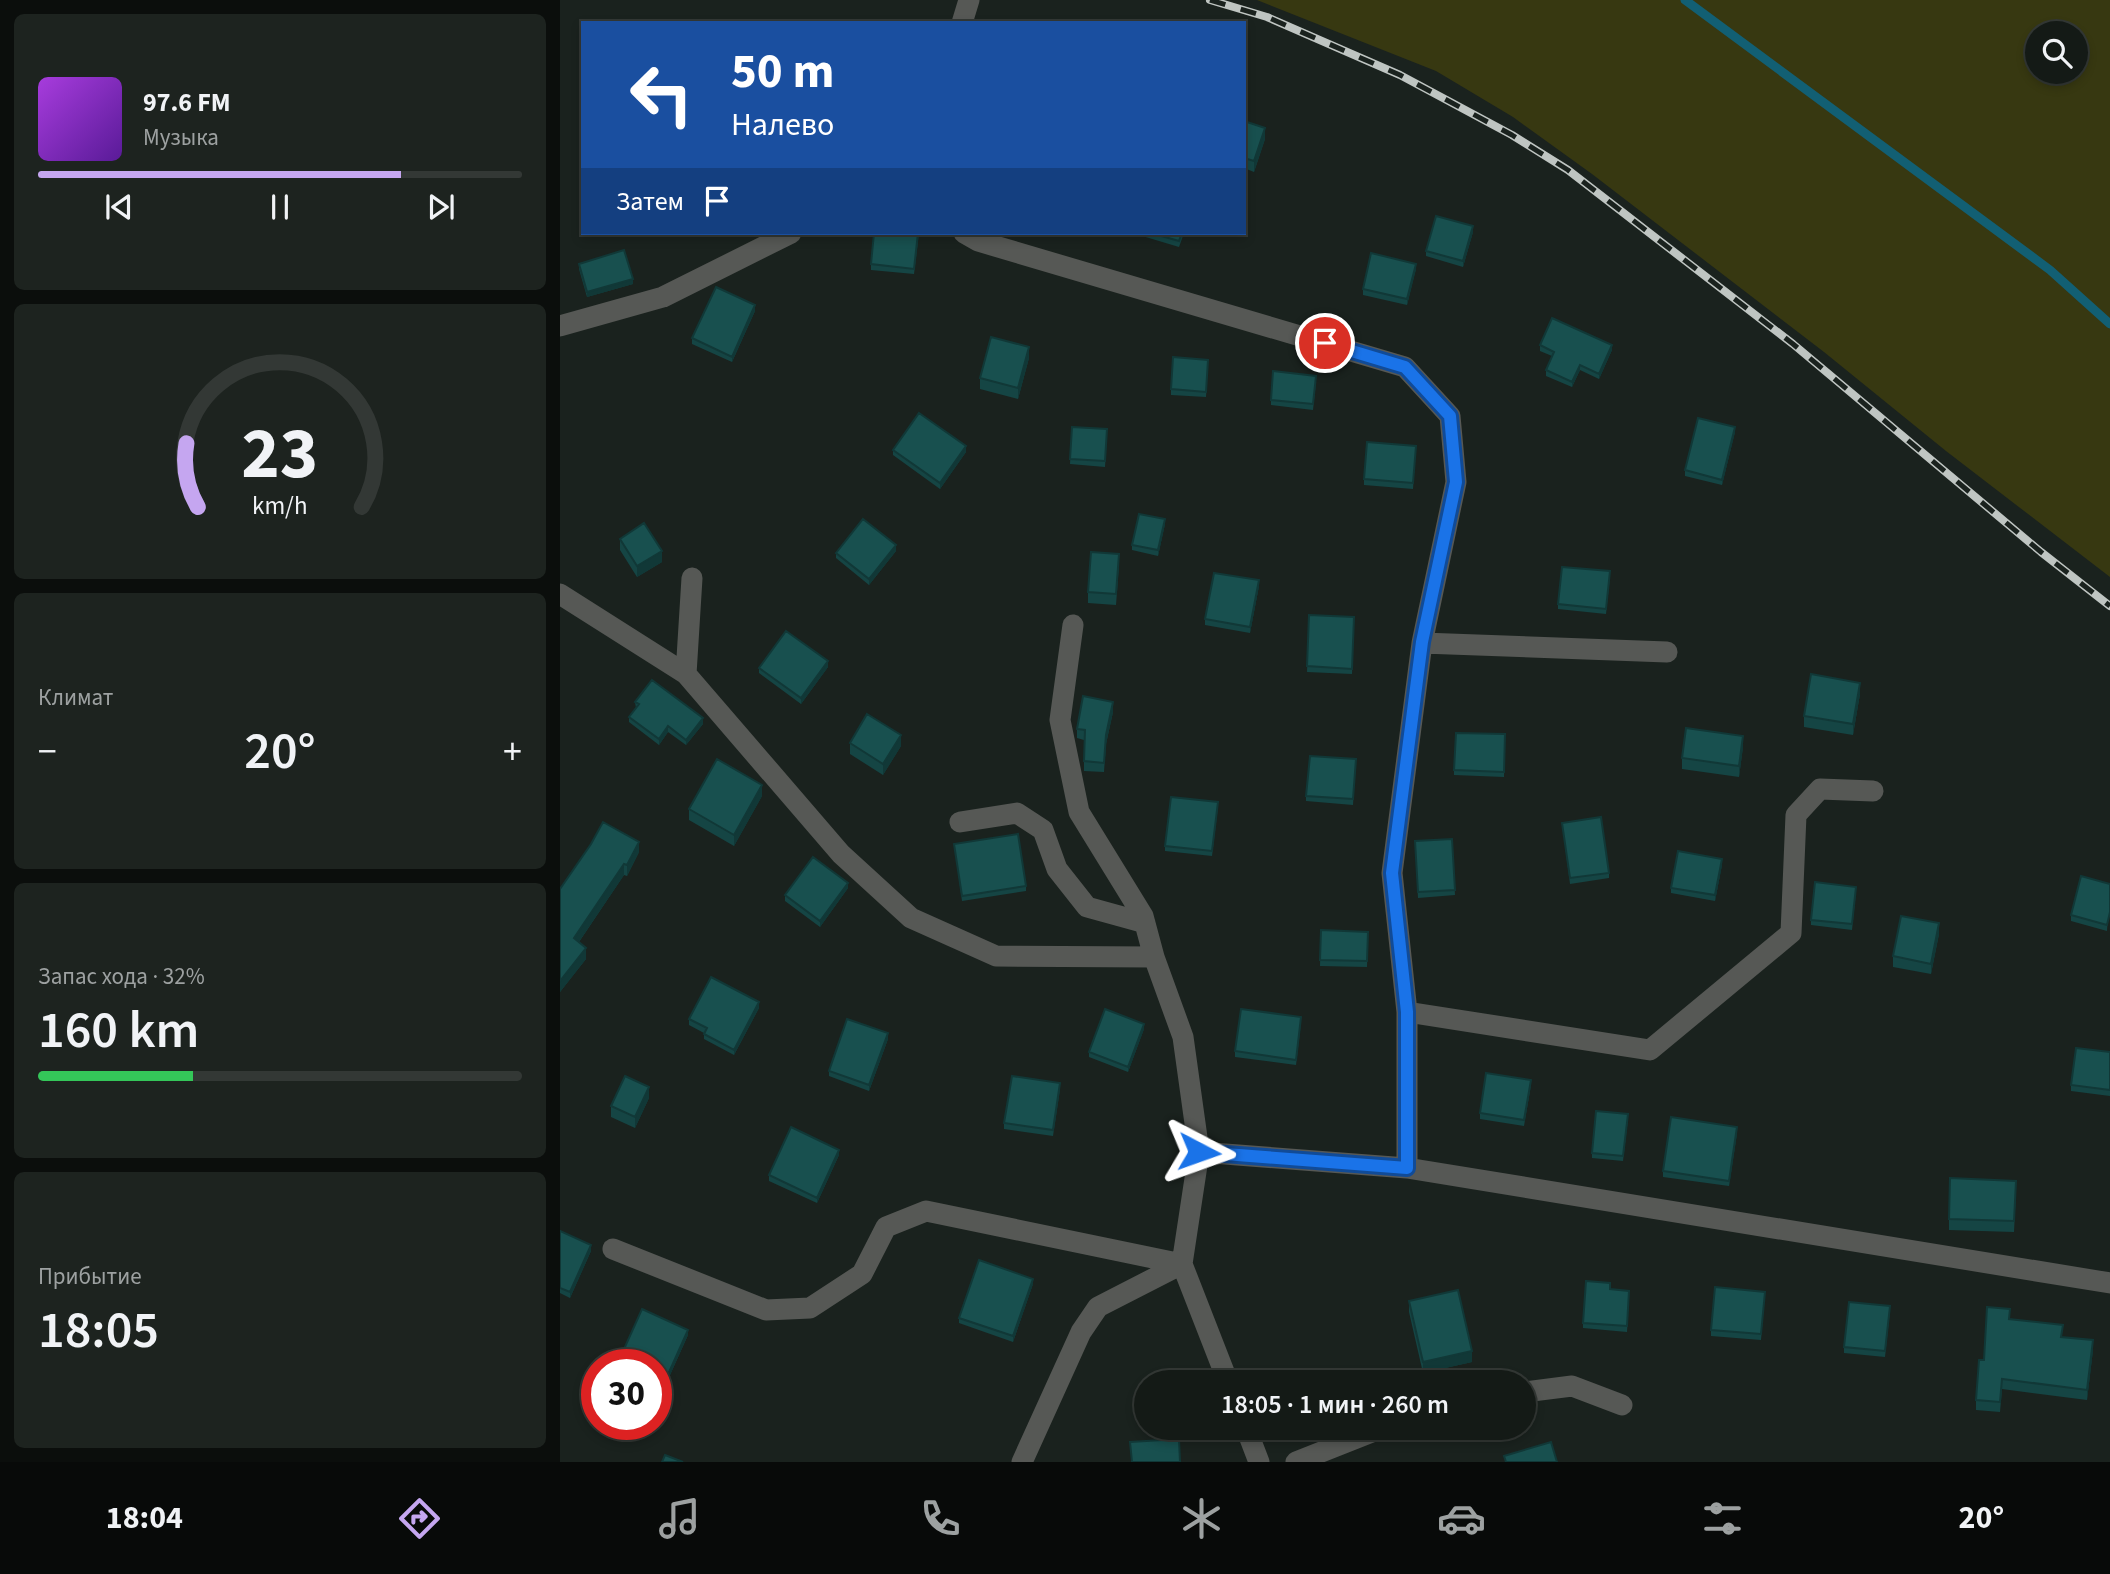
<!DOCTYPE html>
<html lang="ru">
<head>
<meta charset="utf-8">
<style>
  :root { --surface:#141a16; --page:#1d231f; --text:#f1f3f6; --muted:#9da1a1; --line:#333835; --accent:#c5a6f0 }
  body { margin:0; font-family:"Source Sans 3",sans-serif; background:var(--page); color:var(--text); height:100vh; display:flex; flex-direction:column; font-size:26px; white-space:nowrap }
  * { box-sizing:border-box; margin:0 }
  p { font-size:23px; color:var(--muted) }
  .icon { flex:none; width:38px; height:38px; fill:none; stroke:currentColor; stroke-width:2; stroke-linecap:round; stroke-linejoin:round }
  .map { position:relative; flex:1; overflow:hidden }
  .panel { display:flex; flex-direction:column; gap:14px; padding:14px; background:#0b0e0c; width:560px }
  .panel>* { flex:none }
  .banner { position:absolute; left:21px; top:21px; width:665px; height:214px; border-radius:0px; box-shadow:0 4px 10px #0003,0 0 0 2px var(--line); background:#1a4fa0; color:#fff; overflow:hidden }
  .buttons { position:absolute; left:1465px; top:21px; display:grid; gap:14px }
  .buttons a { display:grid; place-items:center; width:63px; height:63px; border-radius:50%; background:var(--surface); box-shadow:0 4px 10px #0003,0 0 0 2px var(--line); font-size:35px }
  .speed { position:absolute; left:21px; top:1349px; display:flex; gap:14px; font-size:35px; font-weight:700; text-align:center }
  .speed>* { display:grid; place-content:center; width:91px; height:91px; border-radius:50%; background:var(--surface); box-shadow:0 4px 10px #0003,0 0 0 2px var(--line); line-height:1 }
  .speed .limit { border:10px solid #d22; background:#fff; color:#111 }
  .pin { position:absolute; display:grid; place-items:center; width:60px; height:60px; color:#fff; margin:-30px; border:4px solid #fff; border-radius:50%; box-shadow:0 2px 7px #0007 }
  .me { position:absolute; width:77px; margin:-38px; rotate:94deg; stroke-linejoin:round; filter:drop-shadow(0 0 5px #0008) }
  .turn { display:flex; align-items:center; gap:24px; height:147px; padding:0 35px; font-size:32px }
  .turn .icon { width:91px; height:91px; stroke-width:2.5 }
  .turn b { display:block; font-size:49px; line-height:60px }
  .then { display:flex; align-items:center; height:66px; padding:0 35px; background:#0003; gap:14px; font-size:26px }
  .big { font-size:52px; font-weight:600; line-height:1.1 }
  .panel .card { flex:1; display:flex; flex-direction:column; justify-content:center; gap:10px; min-width:0; padding:0 24px; border-radius:10px; background:var(--page) }
  .panel .dial { align-items:center; gap:0 }
  .dial svg { height:182px; overflow:visible; fill:none; stroke:var(--line); stroke-width:7; stroke-linecap:round; text-anchor:middle }
  .dial text { fill:var(--text); stroke:none }
  .song { display:flex; align-items:center; gap:21px }
  .cover { width:84px; height:84px; border-radius:10px; background:linear-gradient(135deg,hsl(280 70% 55%),hsl(270 70% 35%)) }
  .played { height:7px; border-radius:4px; background:linear-gradient(90deg,var(--accent) 75%,var(--line) 75%) }
  .keys { display:flex; justify-content:space-around; direction:ltr }
  .heat { display:flex; justify-content:space-between; align-items:center; font-size:38px; direction:ltr }
  .charge { height:10px; border-radius:5px; background:linear-gradient(90deg,#34c759 32%,var(--line) 0) }
  .trip { position:absolute; left:574px; top:1370px; width:402px; height:70px; border-radius:35px; background:var(--surface); box-shadow:0 4px 10px #0003,0 0 0 2px var(--line); font-weight:600; line-height:70px; text-align:center }
  .dock { display:flex; height:112px; justify-content:space-around; align-items:center; background:#080a09; color:var(--muted) }
  .dock .icon { width:49px; height:49px }
  .dock .on { color:var(--accent) }
  .dock b { font-size:32px; color:var(--text) }
  main { display:flex; flex:1; min-height:0 }
  .map>svg:first-child { display:block }
  .green { fill:#373811; fill-rule:evenodd }
  .lines { fill:none; stroke-linecap:round; stroke-linejoin:round }
  .stream { stroke:#125f73; stroke-width:9 }
  .minor { stroke:#565855; stroke-width:21 }
  .rail-casing { stroke:#bfc5c2; stroke-width:8 }
  .rail { stroke:#1a221e; stroke-width:5; stroke-dasharray:16; stroke-linecap:butt }
  .wall { fill:#154544 }
  .shaded-wall { fill:#113837 }
  .building { fill:#18504f; stroke:#113837; stroke-width:2 }
  .route-casing { stroke:#114b97; stroke-width:18 }
  .route { stroke:#1a73e8; stroke-width:12 }
</style>
</head>
<body>
<main>
<section class="panel">
<div class="card">
<div class="song"><i class="cover"></i><div><b>97.6 FM</b><p>Музыка</p></div></div>
<div class="played"></div>
<div class="keys"><svg class="icon" aria-label="previous" viewBox="0 0 24 24"><path d="M18 5L8 12l10 7zM5 5v14"/></svg><svg class="icon" aria-label="pause" viewBox="0 0 24 24"><path d="M8 5v14M16 5v14"/></svg><svg class="icon" aria-label="next" viewBox="0 0 24 24"><path d="M6 5l10 7-10 7zM19 5v14"/></svg></div>
</div>
<div class="card dial"><svg viewBox="0 0 100 80">
<path d="M14 69A42 42 0 1 1 86 69"/>
<path d="M14 69A42 42 0 0 1 9 41" stroke="#c5a6f0"/>
<text x="50" y="56" font-size="32" font-weight="700">23</text>
<text x="50" y="72" font-size="11">km/h</text>
</svg></div>
<div class="card"><p>Климат</p>
<div class="heat"><a>−</a><b class="big">20°</b><a>+</a></div>
</div>
<div class="card"><p>Запас хода · 32%</p><b class="big">160 km</b><div class="charge"></div></div>
<div class="card"><p>Прибытие</p><b class="big">18:05</b></div>
</section>
<div class="map">
<svg width="1550" height="1462" viewBox="0 0 1550 1462">
  <rect width="100%" height="100%" fill="#1a221e"/>
  <path class="green" d="M 697,0 L 1550,0 L 1550,577 L 1386,451 L 1264,352 L 1032,174 L 953,117 L 876,71 ZM 1477,33 L 1516,33 L 1516,72 L 1477,72 Z"/>
  <g class="lines">
    <path class="stream" d="M 1125,0 L 1490,270 L 1550,324"/>
    <path class="minor" d="M 402,23 L 409,0
      M 404,233 L 418,241 L 845,367 L 890,416 L 896,482 L 862,643 L 832,873 L 847,1012 L 847,1168
      M 0,326 L 103,297 L 231,233
      M 0,594 L 126,674 L 281,854 L 351,918 L 436,956 L 594,957
      M 513,625 L 500,720 L 519,812 L 583,916 L 594,957 L 623,1037 L 639,1152 L 622,1264 L 668,1382
      M 862,643 L 1107,652
      M 126,674 L 132,578
      M 400,822 L 457,813 L 483,830 L 497,869 L 527,907 L 585,923
      M 847,1012 L 1090,1050 L 1231,933 L 1236,815 L 1260,789 L 1313,791
      M 639,1152 L 847,1168 L 1550,1283
      M 53,1249 L 206,1310 L 250,1308 L 302,1274 L 326,1227 L 366,1211 L 622,1264
      M 964,1392 L 1012,1386 L 1062,1405
      M 686,1428 L 699,1462
      M 462,1462 L 521,1332 L 538,1307 L 622,1264
      M 736,1462 L 822,1428"/>
    <defs>
      <path id="rail" d="M 650,0 L 707,17 L 840,75 L 952,135 L 1008,170 L 1233,344 L 1481,552 L 1550,606"/>
    </defs>
    <use href="#rail" class="rail-casing"/>
    <use href="#rail" class="rail"/>
  </g>
  <path class="wall" d="M 684,121 L 705,139 L 694,172 L 684,168 Z
    M 913,232 L 903,267 L 866,256 L 866,251 Z
    M 359,233 L 354,274 L 311,270 L 311,264 Z
    M 579,233 L 624,233 L 619,247 L 579,235 Z
    M 19,264 L 73,284 L 27,297 L 19,269 Z
    M 856,269 L 847,305 L 803,295 L 803,289 Z
    M 195,311 L 172,362 L 132,344 L 132,338 Z
    M 980,345 L 1052,350 L 1039,379 L 1020,370 L 1012,387 L 986,376 L 986,370 L 992,356 L 980,351 Z
    M 469,358 L 458,399 L 420,389 L 420,378 Z
    M 648,360 L 646,397 L 611,395 L 611,389 Z
    M 756,382 L 753,410 L 711,405 L 711,400 Z
    M 512,427 L 547,435 L 545,467 L 510,464 Z
    M 1175,432 L 1162,485 L 1125,476 L 1125,470 Z
    M 856,446 L 853,489 L 804,485 L 804,479 Z
    M 333,450 L 406,452 L 380,489 L 333,455 Z
    M 605,524 L 598,556 L 572,550 L 572,545 Z
    M 60,539 L 102,562 L 77,577 L 60,550 Z
    M 336,551 L 309,585 L 276,558 L 276,553 Z
    M 559,565 L 556,605 L 528,603 L 528,592 Z
    M 1050,577 L 1046,614 L 998,609 L 998,604 Z
    M 699,586 L 690,633 L 645,625 L 645,619 Z
    M 749,615 L 794,617 L 792,674 L 747,672 Z
    M 268,667 L 241,704 L 199,673 L 199,668 Z
    M 1300,694 L 1293,735 L 1244,727 L 1244,716 Z
    M 75,702 L 143,724 L 126,745 L 108,732 L 99,745 L 69,722 L 69,717 L 76,708 Z
    M 553,712 L 546,744 L 544,772 L 524,771 L 524,740 L 517,738 L 517,729 Z
    M 945,734 L 944,777 L 894,775 L 894,770 Z
    M 290,743 L 341,746 L 323,775 L 290,754 Z
    M 1183,747 L 1179,777 L 1122,769 L 1122,758 Z
    M 796,759 L 793,805 L 746,801 L 746,796 Z
    M 202,796 L 174,846 L 129,820 L 129,809 Z
    M 658,807 L 652,856 L 605,851 L 605,846 Z
    M 1002,823 L 1049,873 L 1049,878 L 1010,884 Z
    M 892,839 L 895,895 L 858,898 L 855,841 Z
    M 394,844 L 466,886 L 466,891 L 402,901 Z
    M 79,852 L 67,876 L 64,875 L 19,942 L 26,959 L 0,992 L 0,889 Z
    M 1162,865 L 1155,901 L 1111,893 L 1111,888 Z
    M 1550,884 L 1547,931 L 1511,921 L 1511,915 Z
    M 288,888 L 260,927 L 225,901 L 225,895 Z
    M 1296,892 L 1292,930 L 1251,925 L 1251,920 Z
    M 761,930 L 808,932 L 807,967 L 760,966 Z
    M 1379,934 L 1371,974 L 1333,967 L 1333,956 Z
    M 199,1008 L 174,1055 L 144,1039 L 144,1033 L 129,1025 L 129,1019 Z
    M 741,1023 L 736,1065 L 675,1057 L 675,1051 Z
    M 584,1029 L 568,1072 L 529,1057 L 529,1052 Z
    M 328,1039 L 309,1091 L 269,1076 L 269,1071 Z
    M 1550,1052 L 1550,1096 L 1511,1091 L 1511,1085 Z
    M 971,1085 L 964,1126 L 920,1119 L 920,1113 Z
    M 500,1089 L 493,1136 L 444,1129 L 444,1123 Z
    M 89,1098 L 75,1128 L 51,1117 L 51,1106 Z
    M 1068,1119 L 1063,1161 L 1032,1158 L 1032,1153 Z
    M 1177,1133 L 1169,1186 L 1103,1177 L 1103,1171 Z
    M 279,1155 L 257,1203 L 209,1181 L 209,1175 Z
    M 1456,1192 L 1454,1232 L 1389,1230 L 1389,1219 Z
    M 0,1231 L 31,1251 L 10,1298 L 0,1293 Z
    M 473,1284 L 453,1342 L 399,1323 L 399,1318 Z
    M 1050,1289 L 1069,1296 L 1067,1332 L 1023,1328 L 1023,1323 Z
    M 1205,1292 L 1201,1340 L 1151,1336 L 1151,1330 Z
    M 849,1301 L 912,1362 L 863,1373 L 849,1312 Z
    M 1330,1311 L 1325,1357 L 1284,1353 L 1284,1347 Z
    M 1450,1319 L 1502,1337 L 1533,1350 L 1527,1400 L 1442,1389 L 1440,1412 L 1416,1410 L 1416,1400 L 1424,1360 Z
    M 128,1335 L 106,1384 L 96,1380 L 96,1365 L 62,1365 L 60,1364 L 60,1358 Z"/>
  <path class="shaded-wall" d="M 705,128 L 705,139 L 694,172 L 694,161 Z
    M 913,226 L 913,232 L 903,267 L 903,261 Z
    M 856,264 L 856,269 L 847,305 L 847,299 Z
    M 73,279 L 73,284 L 27,297 L 27,292 Z
    M 195,305 L 195,311 L 172,362 L 172,357 Z
    M 1052,345 L 1052,350 L 1039,379 L 1039,374 Z
    M 469,347 L 469,358 L 458,399 L 458,388 Z
    M 1020,365 L 1020,370 L 1012,387 L 1012,382 Z
    M 1175,427 L 1175,432 L 1162,485 L 1162,480 Z
    M 406,446 L 406,452 L 380,489 L 380,483 Z
    M 605,519 L 605,524 L 598,556 L 598,550 Z
    M 336,545 L 336,551 L 309,585 L 309,579 Z
    M 102,551 L 102,562 L 77,577 L 77,566 Z
    M 699,580 L 699,586 L 690,633 L 690,627 Z
    M 268,661 L 268,667 L 241,704 L 241,698 Z
    M 1300,683 L 1300,694 L 1293,735 L 1293,724 Z
    M 553,702 L 553,712 L 546,744 L 544,772 L 546,735 Z
    M 143,718 L 143,724 L 126,745 L 126,740 Z
    M 108,726 L 108,732 L 99,745 L 99,739 Z
    M 341,735 L 341,746 L 323,775 L 323,764 Z
    M 1183,736 L 1183,747 L 1179,777 L 1179,766 Z
    M 202,785 L 202,796 L 174,846 L 174,835 Z
    M 79,842 L 79,852 L 67,876 L 67,865 Z
    M 1162,859 L 1162,865 L 1155,901 L 1155,895 Z
    M 64,864 L 64,875 L 14,949 L 14,938 Z
    M 288,883 L 288,888 L 260,927 L 260,921 Z
    M 1379,923 L 1379,934 L 1371,974 L 1371,964 Z
    M 26,948 L 26,959 L 0,992 L 0,981 Z
    M 199,1002 L 199,1008 L 174,1055 L 174,1050 Z
    M 584,1024 L 584,1029 L 568,1072 L 568,1067 Z
    M 328,1033 L 328,1039 L 309,1091 L 309,1085 Z
    M 89,1087 L 89,1098 L 75,1128 L 75,1117 Z
    M 1177,1127 L 1177,1133 L 1169,1186 L 1169,1181 Z
    M 279,1150 L 279,1155 L 257,1203 L 257,1198 Z
    M 31,1245 L 31,1251 L 10,1298 L 10,1292 Z
    M 473,1279 L 473,1284 L 453,1342 L 453,1336 Z
    M 128,1330 L 128,1335 L 106,1384 L 106,1379 Z
    M 1533,1340 L 1533,1350 L 1527,1400 L 1527,1390 Z
    M 912,1351 L 912,1362 L 863,1373 L 863,1362 Z"/>
  <path class="building" d="M 684,121 L 705,128 L 694,161 L 684,158 Z
    M 876,216 L 913,226 L 903,261 L 866,251 Z
    M 314,233 L 358,233 L 354,269 L 311,264 Z
    M 591,233 L 622,233 L 619,241 Z
    M 64,250 L 73,279 L 27,292 L 19,264 Z
    M 811,253 L 856,264 L 847,299 L 803,289 Z
    M 156,287 L 195,305 L 172,357 L 132,338 Z
    M 992,318 L 1052,345 L 1039,374 L 1020,365 L 1012,382 L 986,370 L 994,352 L 980,345 Z
    M 431,337 L 469,347 L 458,388 L 420,378 Z
    M 613,357 L 648,360 L 646,392 L 611,389 Z
    M 713,371 L 756,376 L 753,404 L 711,400 Z
    M 359,413 L 406,446 L 380,483 L 333,450 Z
    M 1138,418 L 1175,427 L 1162,480 L 1125,470 Z
    M 512,427 L 547,429 L 545,461 L 510,459 Z
    M 807,442 L 856,446 L 853,483 L 804,479 Z
    M 579,514 L 605,519 L 598,550 L 572,545 Z
    M 303,519 L 336,545 L 309,579 L 276,553 Z
    M 84,523 L 102,551 L 77,566 L 60,539 Z
    M 531,552 L 559,554 L 556,594 L 528,592 Z
    M 1002,567 L 1050,571 L 1046,609 L 998,604 Z
    M 654,573 L 699,580 L 690,627 L 645,619 Z
    M 749,615 L 794,617 L 792,669 L 747,666 Z
    M 226,631 L 268,661 L 241,698 L 199,668 Z
    M 1251,674 L 1300,683 L 1293,724 L 1244,716 Z
    M 92,680 L 143,718 L 126,740 L 108,726 L 99,739 L 69,717 L 79,704 L 75,702 Z
    M 523,696 L 553,702 L 546,735 L 544,763 L 524,761 L 525,730 L 517,729 Z
    M 307,714 L 341,735 L 323,764 L 290,743 Z
    M 1126,728 L 1183,736 L 1179,766 L 1122,758 Z
    M 896,733 L 945,734 L 944,772 L 894,770 Z
    M 750,756 L 796,759 L 793,799 L 746,796 Z
    M 157,759 L 202,785 L 174,835 L 129,809 Z
    M 611,797 L 658,802 L 652,851 L 605,846 Z
    M 1041,817 L 1049,873 L 1010,878 L 1002,823 Z
    M 43,822 L 79,842 L 67,865 L 64,864 L 14,938 L 26,948 L 0,981 L 0,889 L 31,844 Z
    M 458,834 L 466,886 L 402,896 L 394,844 Z
    M 892,839 L 895,890 L 858,892 L 855,841 Z
    M 1118,851 L 1162,859 L 1155,895 L 1111,888 Z
    M 253,857 L 288,883 L 260,921 L 225,895 Z
    M 1521,876 L 1550,884 L 1550,912 L 1547,925 L 1511,915 Z
    M 1255,882 L 1296,887 L 1292,924 L 1251,920 Z
    M 1341,916 L 1379,923 L 1371,964 L 1333,956 Z
    M 761,930 L 808,932 L 807,961 L 760,960 Z
    M 151,977 L 199,1002 L 174,1050 L 144,1034 L 147,1028 L 129,1019 Z
    M 545,1009 L 584,1024 L 568,1067 L 529,1052 Z
    M 681,1009 L 741,1017 L 736,1060 L 675,1051 Z
    M 287,1019 L 328,1033 L 309,1085 L 269,1071 Z
    M 1516,1048 L 1550,1052 L 1550,1090 L 1511,1085 Z
    M 926,1073 L 971,1080 L 964,1120 L 920,1113 Z
    M 65,1076 L 89,1087 L 75,1117 L 51,1106 Z
    M 452,1076 L 500,1083 L 493,1130 L 444,1123 Z
    M 1036,1111 L 1068,1114 L 1063,1156 L 1032,1153 Z
    M 1111,1117 L 1177,1127 L 1169,1181 L 1103,1171 Z
    M 231,1127 L 279,1150 L 257,1198 L 209,1175 Z
    M 1390,1178 L 1456,1181 L 1454,1221 L 1389,1219 Z
    M 0,1231 L 31,1245 L 10,1292 L 0,1288 Z
    M 419,1260 L 473,1279 L 453,1336 L 399,1318 Z
    M 1026,1281 L 1050,1283 L 1050,1289 L 1069,1291 L 1067,1326 L 1023,1323 Z
    M 1155,1287 L 1205,1292 L 1201,1334 L 1151,1330 Z
    M 898,1290 L 912,1351 L 863,1362 L 849,1301 Z
    M 1289,1302 L 1330,1306 L 1325,1351 L 1284,1347 Z
    M 1427,1307 L 1450,1309 L 1449,1319 L 1503,1325 L 1501,1337 L 1533,1340 L 1527,1390 L 1442,1379 L 1440,1402 L 1416,1400 L 1419,1360 L 1424,1360 Z
    M 82,1309 L 128,1330 L 106,1379 L 96,1375 L 96,1365 L 74,1365 L 60,1358 Z
    M 619,1439 L 620,1462 L 572,1462 L 570,1442 Z
    M 991,1442 L 997,1462 L 946,1462 L 944,1456 Z
    M 105,1455 L 123,1462 L 102,1462 Z"/>
  <g class="lines">
    <defs>
      <path id="route" d="M 639,1152 L 847,1168 L 847,1012 L 832,873 L 862,642 L 896,482 L 890,416 L 845,367 L 765,343"/>
    </defs>
    <use href="#route" class="route-casing"/>
    <use href="#route" class="route"/>
  </g>
</svg>
<div class="buttons">
<a><svg class="icon" aria-label="search" viewBox="0 0 24 24"><circle cx="10" cy="10" r="6"/><path d="M15 15l6 6"/></svg></a>
</div>
<div class="speed"><div class="limit">30</div></div>
<div class="pin" style="left:765px;top:343px;background:#d93025"><svg class="icon" aria-label="arrive" viewBox="0 0 24 24"><path d="M6 21V4h12l-3 4 3 4H6"/></svg></div>
<svg class="me" style="left:639px;top:1152px" viewBox="-20 -20 40 40"><path d="M0-17L14 15 0 8-14 15z" fill="#1a73e8" stroke="#fff" stroke-width="4"/></svg>
<div class="trip">18:05 · 1 мин · 260 m</div>
<div class="banner">
<div class="turn"><svg class="icon" aria-label="left" viewBox="0 0 24 24"><path d="M17 20v-9H6M10 6l-5 5 5 5"/></svg><div><b>50 m</b>Налево</div></div>
<div class="then">Затем<svg class="icon" aria-label="arrive" viewBox="0 0 24 24"><path d="M6 21V4h12l-3 4 3 4H6"/></svg></div>
</div>
</div>
</main>
<nav class="dock">
<b>18:04</b>
<svg class="icon on" aria-label="directions" viewBox="0 0 24 24"><path d="M12 3l9 9-9 9-9-9zM9 14v-3h6M13 9l2 2-2 2"/></svg>
<svg class="icon" aria-label="music" viewBox="0 0 24 24"><path d="M9 18V5l10-2v13"/><circle cx="6" cy="18" r="3"/><circle cx="16" cy="16" r="3"/></svg>
<svg class="icon" aria-label="phone" viewBox="0 0 24 24"><path d="M5 4h4l2 5-3 2q2 4 5 5l2-3 5 2v4C11 20 4 13 5 4z"/></svg>
<svg class="icon" aria-label="climate" viewBox="0 0 24 24"><path d="M12 3v18M4 7l16 10M4 17L20 7"/></svg>
<svg class="icon" aria-label="car" viewBox="0 0 24 24"><path d="M5 17H2v-5l4-1 3-4h7l3 4 3 1v5h-3M9 17h6M6 11h13"/><circle cx="7" cy="17" r="2"/><circle cx="17" cy="17" r="2"/></svg>
<svg class="icon" aria-label="filters" viewBox="0 0 24 24"><path d="M4 7h16M4 17h16"/><circle cx="9" cy="7" r="2"/><circle cx="15" cy="17" r="2"/></svg>
<b>20°</b>
</nav>
</body>
</html>
